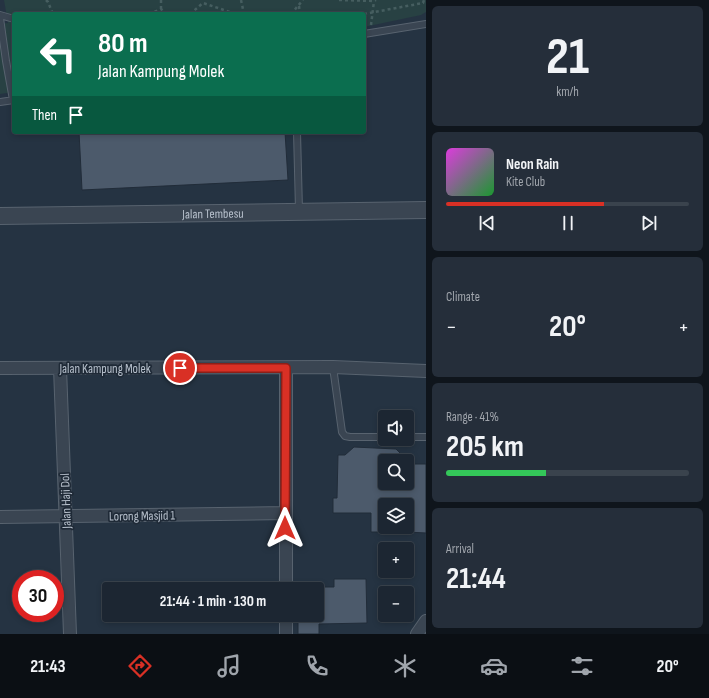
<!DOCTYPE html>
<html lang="en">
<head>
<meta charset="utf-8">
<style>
  :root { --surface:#1c2632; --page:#252e3a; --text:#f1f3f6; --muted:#a0a5ac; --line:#3a434d; --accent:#d93025 }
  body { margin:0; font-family:"Sofia Sans Condensed",sans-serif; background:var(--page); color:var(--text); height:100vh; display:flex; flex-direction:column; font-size:15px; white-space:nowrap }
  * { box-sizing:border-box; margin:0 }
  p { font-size:13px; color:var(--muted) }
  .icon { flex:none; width:22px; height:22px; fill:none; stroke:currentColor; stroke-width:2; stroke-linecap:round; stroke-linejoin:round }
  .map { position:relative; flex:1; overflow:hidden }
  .side { display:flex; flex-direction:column; gap:6px; padding:6px; background:#0f151c; width:283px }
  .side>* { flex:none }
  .guide { position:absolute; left:12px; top:12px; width:354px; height:122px; border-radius:4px; box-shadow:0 2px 6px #0003,0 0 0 1px var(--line); background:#0b6e4f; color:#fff; overflow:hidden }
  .fabs { position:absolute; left:378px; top:410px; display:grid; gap:8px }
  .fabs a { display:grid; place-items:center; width:36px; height:36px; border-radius:4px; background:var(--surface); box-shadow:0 2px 6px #0003,0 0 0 1px var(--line); font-size:20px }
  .speed { position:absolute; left:12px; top:570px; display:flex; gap:8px; font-size:20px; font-weight:700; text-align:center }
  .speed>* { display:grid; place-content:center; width:52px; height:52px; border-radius:50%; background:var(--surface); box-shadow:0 2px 6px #0003,0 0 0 1px var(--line); line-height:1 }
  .speed .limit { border:6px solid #d22; background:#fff; color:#111 }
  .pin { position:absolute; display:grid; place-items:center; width:34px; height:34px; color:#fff; margin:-17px; border:2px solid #fff; border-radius:50%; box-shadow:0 1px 4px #0007 }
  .me { position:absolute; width:44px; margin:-22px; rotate:0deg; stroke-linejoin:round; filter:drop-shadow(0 0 3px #0008) }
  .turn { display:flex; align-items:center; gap:14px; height:84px; padding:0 20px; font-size:18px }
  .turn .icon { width:52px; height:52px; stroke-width:2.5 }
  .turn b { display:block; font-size:28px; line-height:34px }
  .then { display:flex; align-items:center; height:38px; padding:0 20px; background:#0003; gap:8px; font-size:15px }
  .big { font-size:30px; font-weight:700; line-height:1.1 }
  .side .widget { flex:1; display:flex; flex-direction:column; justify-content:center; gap:6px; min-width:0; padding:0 14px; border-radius:6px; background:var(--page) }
  .side .dial { align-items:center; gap:0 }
  .dial b { font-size:52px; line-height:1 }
  .song { display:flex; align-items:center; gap:12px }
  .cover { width:48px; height:48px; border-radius:6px; background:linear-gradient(135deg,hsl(300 70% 55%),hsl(130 70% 35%)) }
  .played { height:4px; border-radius:2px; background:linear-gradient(90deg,var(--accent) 65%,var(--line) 65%) }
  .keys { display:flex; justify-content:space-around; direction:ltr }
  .heat { display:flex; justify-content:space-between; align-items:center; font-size:22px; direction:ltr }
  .charge { height:6px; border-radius:3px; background:linear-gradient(90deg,#34c759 41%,var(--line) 0) }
  .trip { position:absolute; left:102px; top:582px; width:222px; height:40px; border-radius:4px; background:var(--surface); box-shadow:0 2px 6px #0003,0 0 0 1px var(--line); font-weight:700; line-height:40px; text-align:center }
  .menu { display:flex; height:64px; justify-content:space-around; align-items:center; background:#0b0f14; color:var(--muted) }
  .menu .icon { width:28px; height:28px }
  .menu .current { color:var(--accent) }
  .menu b { font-size:18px; color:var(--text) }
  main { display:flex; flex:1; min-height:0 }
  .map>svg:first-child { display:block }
  .green { fill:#284143 }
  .building { fill:#4c5a6b; stroke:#212c39 }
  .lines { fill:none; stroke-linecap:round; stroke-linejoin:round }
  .service-casing { stroke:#58636f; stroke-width:8 }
  .minor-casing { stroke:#58636f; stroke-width:14 }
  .tertiary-casing { stroke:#58636f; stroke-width:18 }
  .path { stroke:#465e60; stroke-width:2.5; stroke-dasharray:3 3; stroke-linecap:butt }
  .service { stroke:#3a4552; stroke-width:6 }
  .minor { stroke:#3a4552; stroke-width:12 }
  .tertiary { stroke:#3a4552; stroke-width:16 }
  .route-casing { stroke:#8d1f18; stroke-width:10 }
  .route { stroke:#d93025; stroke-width:7 }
  .labels { text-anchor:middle; stroke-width:3.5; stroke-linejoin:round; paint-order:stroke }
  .street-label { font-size:13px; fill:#b7c0cc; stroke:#1f2a37 }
</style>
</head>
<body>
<main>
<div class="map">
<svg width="426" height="634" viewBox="0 0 426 634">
  <rect width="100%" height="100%" fill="#253342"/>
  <path class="green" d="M 4,0 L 426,0 L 426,12 L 421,15 L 364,27 L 364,14 L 14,14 L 14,92 L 0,94 L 0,24 L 8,23 Z"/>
  <path class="building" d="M 79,132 L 285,132 L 288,180 L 82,190 Z
    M 354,447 L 396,449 L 408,461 L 385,461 L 385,483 L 407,483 L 407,464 L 426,464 L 426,533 L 407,532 L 407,505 L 385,505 L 385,532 L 371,532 L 371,513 L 333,513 L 333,498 L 337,498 L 338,455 L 345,455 Z
    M 334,579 L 366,579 L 367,623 L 319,624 L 319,634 L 298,634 L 298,615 L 317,615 L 317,587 L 334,587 Z"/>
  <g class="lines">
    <defs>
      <path id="service" d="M 0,15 L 14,19
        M 0,18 L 6,61 L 13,100
        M 364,34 L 426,24
        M 0,102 L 14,100
        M 297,132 L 299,210
        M 333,367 L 342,432 L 345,436 L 350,437 L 385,437
        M 407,437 L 426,437"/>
      <path id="minor" d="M 0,368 L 333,367 L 426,371
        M 60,368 L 70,634
        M 286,368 L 286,589
        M 0,517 L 285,513
        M 286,615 L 286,634
        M 417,634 L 426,621"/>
      <g id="tertiary">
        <path id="s1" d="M 0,216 L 426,210"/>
      </g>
    </defs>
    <use href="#service" class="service-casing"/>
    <use href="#minor" class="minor-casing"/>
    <use href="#tertiary" class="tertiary-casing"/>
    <path class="path" d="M 46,0 L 48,2 L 53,14
      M 241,0 L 244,14
      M 339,0 L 374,1 L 376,0
      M 299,6 L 300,14
      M 161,9 L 161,0
      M 149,14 L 161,9 L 167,14
      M 190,14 L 203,3 L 236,14
      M 291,14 L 303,0
      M 364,14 L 423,3 L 424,0
      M 371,25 L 374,1"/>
    <use href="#service" class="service"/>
    <use href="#minor" class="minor"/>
    <use href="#tertiary" class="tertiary"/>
  </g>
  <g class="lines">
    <defs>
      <path id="route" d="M 180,368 L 286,368 L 285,528"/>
    </defs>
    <use href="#route" class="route-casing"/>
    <use href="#route" class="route"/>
  </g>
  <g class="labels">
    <g class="street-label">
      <text dy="5" stroke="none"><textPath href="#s1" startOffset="213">Jalan Tembesu</textPath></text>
      <text x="105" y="373">Jalan Kampung Molek</text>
      <text transform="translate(65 501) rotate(-92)" y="5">Jalan Haji Dol</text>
      <text transform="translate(142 515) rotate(-1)" y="5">Lorong Masjid 1</text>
    </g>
  </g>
</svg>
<div class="fabs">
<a><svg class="icon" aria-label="sound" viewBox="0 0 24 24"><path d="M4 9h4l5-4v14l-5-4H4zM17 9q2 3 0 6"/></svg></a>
<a><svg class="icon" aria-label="search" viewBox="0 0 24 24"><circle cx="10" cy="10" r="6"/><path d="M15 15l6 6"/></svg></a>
<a><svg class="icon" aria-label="layers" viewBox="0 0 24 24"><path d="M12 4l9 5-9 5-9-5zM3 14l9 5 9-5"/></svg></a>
<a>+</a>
<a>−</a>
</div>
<div class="speed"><div class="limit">30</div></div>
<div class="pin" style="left:180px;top:368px;background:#d93025"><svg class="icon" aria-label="arrive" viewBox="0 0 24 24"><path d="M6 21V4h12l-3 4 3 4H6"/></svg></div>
<svg class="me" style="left:285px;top:528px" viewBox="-20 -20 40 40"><path d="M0-17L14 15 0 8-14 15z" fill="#d93025" stroke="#fff" stroke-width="4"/></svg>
<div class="trip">21:44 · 1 min · 130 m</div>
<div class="guide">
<div class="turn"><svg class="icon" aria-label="left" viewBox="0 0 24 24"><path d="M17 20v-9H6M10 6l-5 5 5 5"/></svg><div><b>80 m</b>Jalan Kampung Molek</div></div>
<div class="then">Then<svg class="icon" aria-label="arrive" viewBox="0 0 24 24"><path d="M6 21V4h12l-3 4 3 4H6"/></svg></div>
</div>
</div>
<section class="side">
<div class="widget dial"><b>21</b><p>km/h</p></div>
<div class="widget">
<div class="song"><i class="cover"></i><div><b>Neon Rain</b><p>Kite Club</p></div></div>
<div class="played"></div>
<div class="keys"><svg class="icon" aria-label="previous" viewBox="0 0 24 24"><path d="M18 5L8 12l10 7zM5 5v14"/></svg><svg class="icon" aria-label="pause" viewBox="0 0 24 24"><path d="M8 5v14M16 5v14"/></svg><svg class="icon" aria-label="next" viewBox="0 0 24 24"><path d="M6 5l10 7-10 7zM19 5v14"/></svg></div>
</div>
<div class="widget"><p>Climate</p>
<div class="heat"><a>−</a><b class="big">20°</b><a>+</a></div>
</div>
<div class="widget"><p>Range · 41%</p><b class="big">205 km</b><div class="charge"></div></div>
<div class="widget"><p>Arrival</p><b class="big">21:44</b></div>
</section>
</main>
<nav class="menu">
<b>21:43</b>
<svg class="icon current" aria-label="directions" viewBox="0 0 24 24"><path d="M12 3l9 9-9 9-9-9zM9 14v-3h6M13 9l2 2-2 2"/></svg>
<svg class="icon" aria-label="music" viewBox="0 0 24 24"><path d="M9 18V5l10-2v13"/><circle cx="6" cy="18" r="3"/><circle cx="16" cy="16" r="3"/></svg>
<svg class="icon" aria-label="phone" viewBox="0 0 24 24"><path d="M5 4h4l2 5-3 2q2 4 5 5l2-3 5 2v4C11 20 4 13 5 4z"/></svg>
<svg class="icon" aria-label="climate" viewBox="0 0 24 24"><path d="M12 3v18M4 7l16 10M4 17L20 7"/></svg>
<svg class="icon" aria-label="car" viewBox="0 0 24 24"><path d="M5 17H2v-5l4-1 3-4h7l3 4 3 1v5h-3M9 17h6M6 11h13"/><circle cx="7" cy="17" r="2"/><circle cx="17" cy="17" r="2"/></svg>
<svg class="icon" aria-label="filters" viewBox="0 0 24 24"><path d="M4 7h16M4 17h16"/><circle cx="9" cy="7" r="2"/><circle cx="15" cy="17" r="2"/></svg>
<b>20°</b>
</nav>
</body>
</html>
